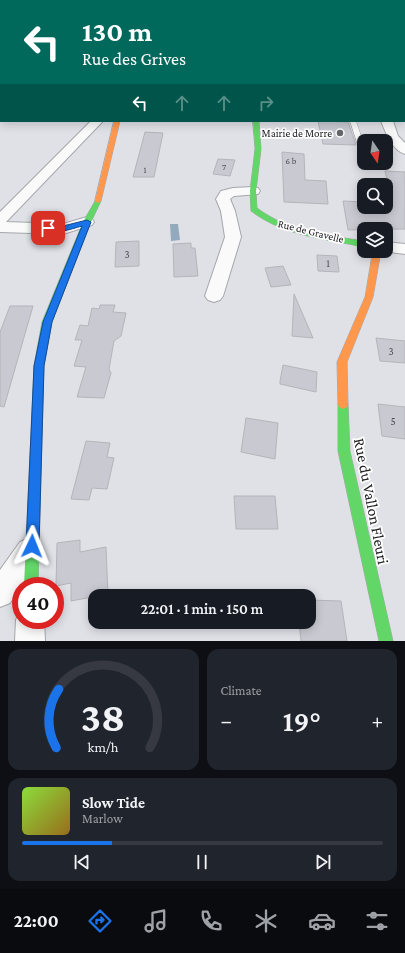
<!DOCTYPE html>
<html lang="en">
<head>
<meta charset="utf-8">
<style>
  :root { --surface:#171b24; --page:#20242c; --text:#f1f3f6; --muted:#9ea1a6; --line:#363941; --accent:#1a73e8 }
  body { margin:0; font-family:"Crimson Pro",serif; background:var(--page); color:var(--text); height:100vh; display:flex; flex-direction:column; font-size:15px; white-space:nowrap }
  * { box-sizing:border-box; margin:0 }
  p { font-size:13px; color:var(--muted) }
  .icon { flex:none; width:22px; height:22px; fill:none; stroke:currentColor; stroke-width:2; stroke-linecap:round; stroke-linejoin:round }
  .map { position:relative; height:641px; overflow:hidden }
  .panel { display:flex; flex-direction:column; gap:8px; padding:8px; background:#0d0f14; flex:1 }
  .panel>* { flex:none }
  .hud { position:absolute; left:0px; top:0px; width:405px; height:122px; box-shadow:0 2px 10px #0003; background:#00695c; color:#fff; overflow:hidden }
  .needle { width:26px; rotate:167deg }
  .tools { position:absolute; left:357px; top:134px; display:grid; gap:8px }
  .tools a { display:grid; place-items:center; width:36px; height:36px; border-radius:8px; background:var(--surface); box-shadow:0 2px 10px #0003; font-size:20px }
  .speed { position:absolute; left:12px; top:577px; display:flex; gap:8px; font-size:20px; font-weight:700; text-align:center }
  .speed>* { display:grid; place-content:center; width:52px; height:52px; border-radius:50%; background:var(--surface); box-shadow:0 2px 10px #0003; line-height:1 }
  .speed .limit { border:6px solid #d22; background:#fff; color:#111 }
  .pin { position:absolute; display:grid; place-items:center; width:34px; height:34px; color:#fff; margin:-17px; border-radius:8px; box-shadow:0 2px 6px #0006 }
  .me { position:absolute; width:44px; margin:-22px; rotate:2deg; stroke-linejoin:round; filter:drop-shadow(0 0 3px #0008) }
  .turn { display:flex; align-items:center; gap:14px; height:84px; padding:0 16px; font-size:18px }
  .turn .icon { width:52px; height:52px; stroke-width:2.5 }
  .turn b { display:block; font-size:28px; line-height:34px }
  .lanes { display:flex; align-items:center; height:38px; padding:0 16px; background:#0003; justify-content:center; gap:20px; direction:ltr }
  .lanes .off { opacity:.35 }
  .big { font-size:30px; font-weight:600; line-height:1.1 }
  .panel .card { flex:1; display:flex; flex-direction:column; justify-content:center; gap:6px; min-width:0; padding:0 14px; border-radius:12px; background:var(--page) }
  .panel .dial { align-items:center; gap:0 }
  .dial svg { height:104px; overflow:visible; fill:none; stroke:var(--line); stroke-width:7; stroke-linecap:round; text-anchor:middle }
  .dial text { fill:var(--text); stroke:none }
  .song { display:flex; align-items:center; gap:12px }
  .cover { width:48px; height:48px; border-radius:6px; background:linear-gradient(135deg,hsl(90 70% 55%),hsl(40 70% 35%)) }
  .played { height:4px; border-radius:2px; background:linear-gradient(90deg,var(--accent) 25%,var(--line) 25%) }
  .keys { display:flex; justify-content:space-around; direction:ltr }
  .heat { display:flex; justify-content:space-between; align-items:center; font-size:22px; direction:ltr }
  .panel .tiles { flex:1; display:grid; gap:8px; grid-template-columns:1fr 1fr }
  .card:last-child { grid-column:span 2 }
  .trip { position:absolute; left:88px; top:589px; width:228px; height:40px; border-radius:12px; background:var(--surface); box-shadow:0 2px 10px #0003; font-weight:600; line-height:40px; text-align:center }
  .tab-bar { display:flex; height:64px; justify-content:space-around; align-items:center; background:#090b0e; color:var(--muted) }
  .tab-bar .icon { width:28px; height:28px }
  .tab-bar .active { color:var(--accent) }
  .tab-bar b { font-size:18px; color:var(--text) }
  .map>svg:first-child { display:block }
  .green { fill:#cedacd }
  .water { fill:#93aabe }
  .building { fill:#c9c9d2; stroke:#b4b4b9 }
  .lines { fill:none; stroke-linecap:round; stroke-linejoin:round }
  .lane-casing { stroke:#a6a7ab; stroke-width:1 }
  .street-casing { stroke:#a6a7ab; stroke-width:2 }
  .fast-casing { stroke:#a6a7ab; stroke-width:1 }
  .slow-casing { stroke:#a6a7ab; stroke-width:1 }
  .lane { fill:#fafafb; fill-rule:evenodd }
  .street { fill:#fafafb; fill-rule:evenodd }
  .fast { fill:#63d668; fill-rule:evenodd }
  .slow { fill:#ff974d; fill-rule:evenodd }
  .route { fill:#1a73e8; stroke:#114b97 }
  .poi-dot { fill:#65666a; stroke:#fff; stroke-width:1.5 }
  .labels { text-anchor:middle; stroke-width:3.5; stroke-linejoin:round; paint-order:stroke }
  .far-number-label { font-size:9px; fill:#4d4d53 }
  .far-poi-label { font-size:11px; fill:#232327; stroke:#fff; text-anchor:end }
  .far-street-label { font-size:11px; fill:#232327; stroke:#fff }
  .number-label { font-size:11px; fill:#4d4d53 }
  .near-street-label { font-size:16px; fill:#232327; stroke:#fff }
</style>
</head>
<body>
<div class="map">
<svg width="405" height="641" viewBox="0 0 405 641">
  <rect width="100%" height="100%" fill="#e0e1e7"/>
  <path class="green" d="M 39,0 L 362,0 L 363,1 L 47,1 Z"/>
  <path class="water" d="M 170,224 L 178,224 L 180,240 L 171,241 Z"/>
  <path class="building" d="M 318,121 L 348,122 L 356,145 L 323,144 Z
    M 145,132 L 163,133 L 154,177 L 133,177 Z
    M 282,152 L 304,154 L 305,180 L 326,181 L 328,204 L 284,202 Z
    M 218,159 L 235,160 L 230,176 L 213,174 Z
    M 385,171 L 405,172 L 405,229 L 348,230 L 343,201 L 364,202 L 364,207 L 386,207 L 386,202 L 392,203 Z
    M 139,241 L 139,266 L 115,267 L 116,242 Z
    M 191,243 L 191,248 L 195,248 L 198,276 L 174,277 L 173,244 Z
    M 317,255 L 337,256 L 339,272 L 318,271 Z
    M 283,266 L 291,285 L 271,287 L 265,268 Z
    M 294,294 L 313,338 L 292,336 Z
    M 100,305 L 115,305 L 113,312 L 126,313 L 121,336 L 114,341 L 109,369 L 111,373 L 104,398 L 77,397 L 86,367 L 74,366 L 82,340 L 75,340 L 80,325 L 88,326 L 92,308 L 99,309 Z
    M 10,306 L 33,306 L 4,407 L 0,406 L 0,332 Z
    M 376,338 L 405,341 L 405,363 L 380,361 Z
    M 283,365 L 317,372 L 316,392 L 280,384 L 280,381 Z
    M 378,404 L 405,407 L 405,439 L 382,436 Z
    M 246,418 L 278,423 L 275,459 L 241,452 Z
    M 86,441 L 110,443 L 107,457 L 114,458 L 107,489 L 92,488 L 89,500 L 71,499 Z
    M 234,496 L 275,496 L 278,529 L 236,529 Z
    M 80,540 L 80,552 L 106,547 L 108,594 L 71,601 L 71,583 L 56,586 L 57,543 Z
    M 309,600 L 341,601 L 347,641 L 301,641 L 299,622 L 309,622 Z"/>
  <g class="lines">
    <defs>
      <path id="lane" d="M 350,121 L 356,121 L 364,145 L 363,146 L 358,145 Z"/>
      <path id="street" d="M 0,14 L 1,14 L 1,19 L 0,19 Z
        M 404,31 L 405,31 L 405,36 L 404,36 Z
        M 0,66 L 1,66 L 1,72 L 0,72 Z
        M 404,108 L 405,108 L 405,114 L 404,114 Z
        M 91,121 L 103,121 L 6,222 L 63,224 L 87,217 L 92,219 L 94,222 L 92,225 L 63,234 L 0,232 L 0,212 Z
        M 381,121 L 393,121 L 398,136 L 405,143 L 405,154 C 392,150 386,133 381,121 Z
        M 253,187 L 258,188 L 260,191 L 258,194 L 234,196 L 230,199 L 235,211 L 241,237 L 223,296 L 220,300 L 214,302 L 208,300 L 205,296 L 225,237 L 221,211 L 216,199 L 221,191 L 233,188 Z
        M 386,242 L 405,244 L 405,254 L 382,251 L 386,251 Z
        M 29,538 L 38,542 L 42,551 L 38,560 L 10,603 L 0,607 L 0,570 L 20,542 Z
        M 20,610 L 21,620 L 44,620 L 45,641 L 15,641 L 16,620 Z"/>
      <path id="fast" d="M 253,121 L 259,121 L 261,149 L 256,191 L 257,208 C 289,232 327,235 364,241 L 364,247 C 325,239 284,236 251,211 L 250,191 L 255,149 Z
        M 98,199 L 101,201 L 91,222 L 52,322 L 44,366 L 38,586 L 24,586 L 34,366 L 42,322 L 83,222 L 95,201 Z
        M 343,399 L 347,401 L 348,404 L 350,451 L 393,641 L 379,641 L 338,451 L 338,404 L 339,401 Z"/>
      <path id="slow" d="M 114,121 L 120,121 L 101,201 L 98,203 L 95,201 Z
        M 373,251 L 381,251 L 373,297 L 347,362 L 348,404 L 347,407 L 343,409 L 339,407 L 338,404 L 337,362 L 365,297 Z"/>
    </defs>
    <use href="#lane" class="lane-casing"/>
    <use href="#street" class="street-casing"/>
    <use href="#fast" class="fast-casing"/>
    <use href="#slow" class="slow-casing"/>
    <use href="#lane" class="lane"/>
    <use href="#street" class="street"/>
    <use href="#fast" class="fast"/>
    <use href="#slow" class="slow"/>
  </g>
  <path class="route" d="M 87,220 L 91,222 L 52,322 L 44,366 L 39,546 L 37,551 L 32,553 L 28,551 L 26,546 L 34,366 L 43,322 L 82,226 C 71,229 53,236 44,228 L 48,226 L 63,226 Z"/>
  <circle class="poi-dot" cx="340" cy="133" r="4"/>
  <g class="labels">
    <g class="far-number-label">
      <text x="291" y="164">6 b</text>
      <text x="224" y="170">7</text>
      <text x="145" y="173">1</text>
    </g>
    <g class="far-poi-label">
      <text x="332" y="137">Mairie de Morre</text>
    </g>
    <g class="far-street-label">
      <text transform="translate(311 231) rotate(14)" y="4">Rue de Gravelle</text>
    </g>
    <g class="number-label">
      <text x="127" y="258">3</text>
      <text x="328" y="267">1</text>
      <text x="391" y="355">3</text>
      <text x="393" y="425">5</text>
    </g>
    <g class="near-street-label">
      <text transform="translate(372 501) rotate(79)" y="6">Rue du Vallon Fleuri</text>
    </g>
  </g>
</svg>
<div class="tools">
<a><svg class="needle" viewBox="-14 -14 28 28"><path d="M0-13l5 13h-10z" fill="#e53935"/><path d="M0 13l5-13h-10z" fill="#9ea1a6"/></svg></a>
<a><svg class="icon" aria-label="search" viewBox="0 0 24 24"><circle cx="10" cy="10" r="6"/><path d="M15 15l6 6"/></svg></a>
<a><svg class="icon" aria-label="layers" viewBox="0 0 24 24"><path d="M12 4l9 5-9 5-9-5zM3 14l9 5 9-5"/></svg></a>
</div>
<div class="speed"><div class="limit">40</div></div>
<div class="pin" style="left:48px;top:228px;background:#d93025"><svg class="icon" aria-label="arrive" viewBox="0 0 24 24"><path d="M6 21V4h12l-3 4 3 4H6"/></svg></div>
<svg class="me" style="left:32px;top:546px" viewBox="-20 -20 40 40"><path d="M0-17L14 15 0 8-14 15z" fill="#1a73e8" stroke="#fff" stroke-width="4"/></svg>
<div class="trip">22:01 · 1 min · 150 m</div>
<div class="hud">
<div class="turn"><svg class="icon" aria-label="left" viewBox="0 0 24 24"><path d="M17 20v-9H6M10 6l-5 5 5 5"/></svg><div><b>130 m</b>Rue des Grives</div></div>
<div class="lanes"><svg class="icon" aria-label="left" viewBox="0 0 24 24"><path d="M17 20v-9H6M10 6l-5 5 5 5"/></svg><svg class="icon off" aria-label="ahead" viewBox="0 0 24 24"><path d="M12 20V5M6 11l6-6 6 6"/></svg><svg class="icon off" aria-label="ahead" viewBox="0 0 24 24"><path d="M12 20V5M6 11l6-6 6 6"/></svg><svg class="icon off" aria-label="right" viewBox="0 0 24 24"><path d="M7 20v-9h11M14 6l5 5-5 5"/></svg></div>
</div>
</div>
<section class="panel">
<div class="tiles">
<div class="card dial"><svg viewBox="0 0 100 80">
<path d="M14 69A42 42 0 1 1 86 69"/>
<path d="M14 69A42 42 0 0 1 16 24" stroke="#1a73e8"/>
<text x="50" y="56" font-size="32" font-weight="700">38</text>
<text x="50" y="72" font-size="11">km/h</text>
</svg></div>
<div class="card"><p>Climate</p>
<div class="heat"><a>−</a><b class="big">19°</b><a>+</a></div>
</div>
<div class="card">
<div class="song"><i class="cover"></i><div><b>Slow Tide</b><p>Marlow</p></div></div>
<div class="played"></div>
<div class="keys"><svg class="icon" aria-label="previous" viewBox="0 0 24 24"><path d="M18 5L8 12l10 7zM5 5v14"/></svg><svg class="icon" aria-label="pause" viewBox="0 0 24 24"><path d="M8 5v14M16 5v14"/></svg><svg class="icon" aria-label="next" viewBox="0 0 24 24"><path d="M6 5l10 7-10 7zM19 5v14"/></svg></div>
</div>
</div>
</section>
<nav class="tab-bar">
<b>22:00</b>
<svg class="icon active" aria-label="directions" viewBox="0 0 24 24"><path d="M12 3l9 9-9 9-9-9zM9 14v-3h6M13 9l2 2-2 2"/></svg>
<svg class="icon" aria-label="music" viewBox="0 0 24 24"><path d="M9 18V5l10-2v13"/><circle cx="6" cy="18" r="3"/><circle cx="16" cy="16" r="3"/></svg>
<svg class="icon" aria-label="phone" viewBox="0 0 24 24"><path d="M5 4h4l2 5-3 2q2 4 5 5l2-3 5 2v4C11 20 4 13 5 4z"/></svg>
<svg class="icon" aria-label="climate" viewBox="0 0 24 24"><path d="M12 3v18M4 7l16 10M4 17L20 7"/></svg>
<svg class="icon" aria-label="car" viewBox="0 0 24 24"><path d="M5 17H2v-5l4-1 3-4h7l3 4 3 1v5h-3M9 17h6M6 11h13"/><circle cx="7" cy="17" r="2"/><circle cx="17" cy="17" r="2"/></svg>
<svg class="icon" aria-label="filters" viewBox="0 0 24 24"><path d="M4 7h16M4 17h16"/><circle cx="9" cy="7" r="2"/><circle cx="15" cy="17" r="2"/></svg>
</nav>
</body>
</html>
